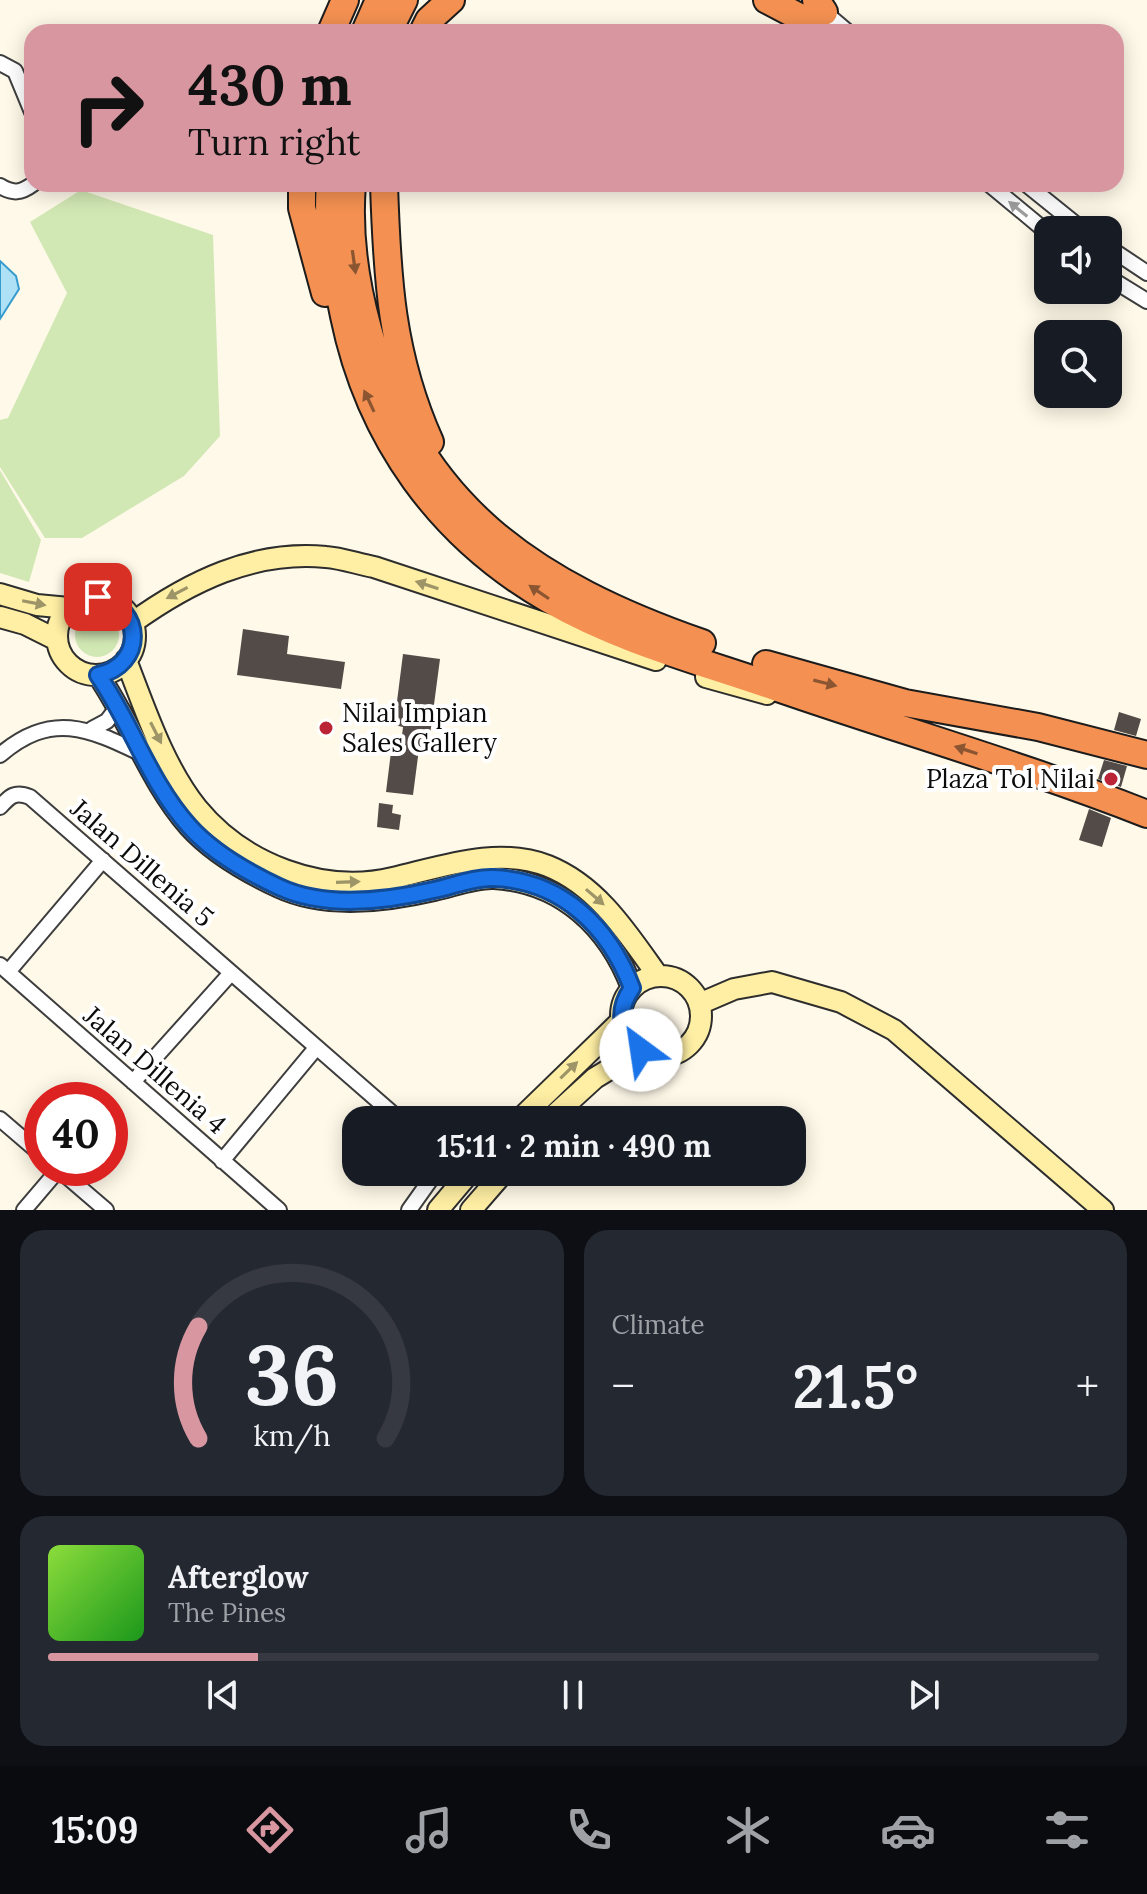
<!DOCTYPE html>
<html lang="en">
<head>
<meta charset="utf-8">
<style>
  :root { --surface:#171b24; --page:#242831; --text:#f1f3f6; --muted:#9ea1a6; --line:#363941; --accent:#d896a0 }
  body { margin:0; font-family:Lora,serif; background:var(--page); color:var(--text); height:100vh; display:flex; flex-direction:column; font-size:30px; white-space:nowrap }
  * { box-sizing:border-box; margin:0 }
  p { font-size:26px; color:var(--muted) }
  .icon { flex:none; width:44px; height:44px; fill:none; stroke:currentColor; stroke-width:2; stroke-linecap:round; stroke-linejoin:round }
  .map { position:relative; height:1210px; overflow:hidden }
  .side { display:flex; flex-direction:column; gap:20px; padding:20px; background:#0d0f14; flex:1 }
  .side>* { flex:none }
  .hud { position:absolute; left:24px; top:24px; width:1100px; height:168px; border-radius:24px; box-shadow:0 4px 20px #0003; background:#d896a0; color:#111; overflow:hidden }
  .fabs { position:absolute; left:1034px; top:216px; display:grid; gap:16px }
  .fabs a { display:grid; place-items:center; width:88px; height:88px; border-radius:16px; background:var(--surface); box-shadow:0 4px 20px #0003; font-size:40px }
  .speed { position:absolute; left:24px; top:1082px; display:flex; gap:16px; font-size:40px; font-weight:700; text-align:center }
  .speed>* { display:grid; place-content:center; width:104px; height:104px; border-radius:50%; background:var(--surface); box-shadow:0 4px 20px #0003; line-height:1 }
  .speed .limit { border:12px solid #d22; background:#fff; color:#111 }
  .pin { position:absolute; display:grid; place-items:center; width:68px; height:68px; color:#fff; margin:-34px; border-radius:16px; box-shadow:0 4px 12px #0006 }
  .me { position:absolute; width:88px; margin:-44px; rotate:329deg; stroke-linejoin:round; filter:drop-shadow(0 0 6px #0008) }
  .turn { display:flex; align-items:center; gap:28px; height:168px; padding:0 32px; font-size:36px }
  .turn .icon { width:104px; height:104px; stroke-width:2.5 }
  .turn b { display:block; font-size:56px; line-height:68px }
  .big { font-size:60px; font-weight:800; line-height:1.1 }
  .side .tile { flex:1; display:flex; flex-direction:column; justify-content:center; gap:12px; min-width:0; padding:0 28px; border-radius:24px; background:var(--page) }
  .side .dial { align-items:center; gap:0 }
  .dial svg { height:208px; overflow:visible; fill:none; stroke:var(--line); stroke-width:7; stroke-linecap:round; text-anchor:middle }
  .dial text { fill:var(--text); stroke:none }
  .song { display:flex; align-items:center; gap:24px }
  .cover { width:96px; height:96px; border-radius:12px; background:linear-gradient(135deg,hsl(90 70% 55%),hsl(120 70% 35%)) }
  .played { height:8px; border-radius:4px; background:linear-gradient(90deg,var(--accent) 20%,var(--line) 20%) }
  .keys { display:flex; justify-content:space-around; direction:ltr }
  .heat { display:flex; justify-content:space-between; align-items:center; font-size:44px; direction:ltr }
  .side .tiles { flex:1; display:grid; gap:20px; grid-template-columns:1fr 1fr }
  .tile:last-child { grid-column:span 2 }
  .trip { position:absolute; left:342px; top:1106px; width:464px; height:80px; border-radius:24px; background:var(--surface); box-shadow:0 4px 20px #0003; font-weight:800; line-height:80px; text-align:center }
  .menu { display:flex; height:128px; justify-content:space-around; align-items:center; background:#090b0e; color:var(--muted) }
  .menu .icon { width:56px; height:56px }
  .menu .active { color:var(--accent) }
  .menu b { font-size:36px; color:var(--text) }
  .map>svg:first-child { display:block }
  .green { fill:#d2e8b4 }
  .water { fill:#aee0f6; stroke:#359bcc; stroke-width:2 }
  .building { fill:#534b47 }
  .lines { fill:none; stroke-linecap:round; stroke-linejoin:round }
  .street-casing { stroke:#3e3e3e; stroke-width:18 }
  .secondary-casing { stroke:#2d2d2d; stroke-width:24 }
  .highway-casing { stroke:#1c1c1c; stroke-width:30 }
  .street { stroke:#fff; stroke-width:14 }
  .secondary { stroke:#ffefa4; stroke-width:20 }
  .highway { stroke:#f49152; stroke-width:26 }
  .oneway { fill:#9d9d9d }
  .oneway2 { fill:#8b5532 }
  .oneway3 { fill:#9d9467 }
  .route-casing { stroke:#114b97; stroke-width:20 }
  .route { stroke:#1a73e8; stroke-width:14 }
  .poi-dot { fill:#ba2436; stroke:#fff; stroke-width:3 }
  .labels { text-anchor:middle; stroke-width:8; stroke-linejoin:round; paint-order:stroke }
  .poi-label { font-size:26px; fill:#0b0b0b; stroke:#fff; text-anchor:start }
  .street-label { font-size:26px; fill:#0b0b0b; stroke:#fff }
</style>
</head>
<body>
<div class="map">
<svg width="1147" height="1210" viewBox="0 0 1147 1210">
  <rect width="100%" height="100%" fill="#fff9e9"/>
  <path class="green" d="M 81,190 L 213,235 L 220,436 L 184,476 L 82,538 L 45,538 L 0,467 L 0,420 L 8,418 L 67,293 L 30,222 Z
    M 0,470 L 41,540 L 29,582 L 0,573 Z
    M75 635a22 22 0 1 1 44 0a22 22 0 1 1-44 0Z"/>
  <path class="water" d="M 0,261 L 16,276 L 19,289 L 0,319 Z"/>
  <path class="building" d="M 243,629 L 289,636 L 287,654 L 345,662 L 341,689 L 237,675 Z
    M 403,654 L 440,659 L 428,750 L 419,749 L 413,795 L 386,792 L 391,752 L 400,753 L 403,727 L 394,725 Z
    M 1119,712 L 1141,719 L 1136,736 L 1114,730 Z
    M 1104,760 L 1127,766 L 1121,787 L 1098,779 Z
    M 379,803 L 393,805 L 392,813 L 401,815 L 399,830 L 377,827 Z
    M 1089,809 L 1111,818 L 1102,847 L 1079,840 Z"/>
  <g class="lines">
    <defs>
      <path id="street" d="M 821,9 L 848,32
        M 0,63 L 15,71 L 32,112
        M 989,184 L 1048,233
        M 1026,184 L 1083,230
        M 0,186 C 13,194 21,193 33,184
        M 1108,247 L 1147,273
        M 1108,277 L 1147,301
        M 92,729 L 107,721 L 119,705
        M 0,755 C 51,711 88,728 142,754
        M 0,807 C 10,796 15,791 30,797 L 400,1120
        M 0,965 L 279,1210
        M 8,972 L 103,860
        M 133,1082 L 231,973
        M 0,1119 L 42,1155
        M 222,1161 L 316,1048
        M 57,1168 L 106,1210
        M 24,1210 L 59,1169
        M 409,1210 L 436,1172"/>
      <path id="secondary" d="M 0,594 L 37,605 L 69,608
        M57 636a39 39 0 1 1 78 0a39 39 0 1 1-78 0Z
        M 0,617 L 25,624 L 57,640
        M 132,623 C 189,582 253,550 326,557 C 341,558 358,564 374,567 L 656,660
        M 126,660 C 145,709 164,767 197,808 C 243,864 322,895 393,878 C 441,867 498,846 548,866 C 598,886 628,934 658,976
        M 98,675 C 131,723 151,783 189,826 C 213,853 247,872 279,887 C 326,909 386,901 434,890 C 453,886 475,877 494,878 C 562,882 609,927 632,988
        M 706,677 L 767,694
        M621 1016a40 40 0 1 1 80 0a40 40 0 1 1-80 0Z
        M 699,1004 L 734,989 L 772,982 L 841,1002 L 894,1030 L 1103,1210
        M 519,1120 L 621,1021
        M 549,1120 L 595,1078 L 641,1050
        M 438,1210 L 470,1172
        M 471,1210 L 504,1172"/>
      <path id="highway" d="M 767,0 L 809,22
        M 816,0 L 824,12
        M 331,32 L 345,0
        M 365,32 L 379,0
        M 388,32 L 404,0
        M 423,32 L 429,20 L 451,0
        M 302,184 L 302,208 L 325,293
        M 330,184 C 326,229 335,272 344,316 C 369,438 440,537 550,600 C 619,640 700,661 775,687 C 899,730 1025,766 1147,814
        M 352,184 C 348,233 355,282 368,329 C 416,507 536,585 702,643
        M 384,184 C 387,278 391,355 430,442
        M 766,664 L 905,703 L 1038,727 L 1147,755"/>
    </defs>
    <use href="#street" class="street-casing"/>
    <use href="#secondary" class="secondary-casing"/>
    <use href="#highway" class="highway-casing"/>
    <use href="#street" class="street"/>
    <use href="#secondary" class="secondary"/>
    <use href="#highway" class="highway"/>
  </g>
  <defs><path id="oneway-solid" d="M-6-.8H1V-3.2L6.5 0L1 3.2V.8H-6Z" transform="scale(2)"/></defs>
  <use class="oneway" href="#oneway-solid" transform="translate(1018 209) rotate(-141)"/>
  <g class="oneway2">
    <use href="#oneway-solid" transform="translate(354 262) rotate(82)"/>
    <use href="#oneway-solid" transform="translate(369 401) rotate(-115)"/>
    <use href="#oneway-solid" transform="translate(539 592) rotate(-146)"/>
    <use href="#oneway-solid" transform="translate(825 683) rotate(14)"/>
    <use href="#oneway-solid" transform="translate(966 750) rotate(-162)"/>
  </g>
  <g class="oneway3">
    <use href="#oneway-solid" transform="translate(427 585) rotate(-162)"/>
    <use href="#oneway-solid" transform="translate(177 593) rotate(152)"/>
    <use href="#oneway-solid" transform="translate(34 603) rotate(11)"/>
    <use href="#oneway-solid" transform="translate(156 733) rotate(63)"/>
    <use href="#oneway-solid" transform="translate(348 882) rotate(-2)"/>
    <use href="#oneway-solid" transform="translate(595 897) rotate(41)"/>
    <use href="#oneway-solid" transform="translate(569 1070) rotate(-44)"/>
  </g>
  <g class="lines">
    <defs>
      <path id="route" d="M 98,597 C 144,608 145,665 98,675 C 131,723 150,783 189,826 C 213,853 247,872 279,887 C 326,909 386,901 434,890 C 453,886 475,877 494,878 C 562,881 609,927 632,988 C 616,1011 620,1033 641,1050"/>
    </defs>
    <use href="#route" class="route-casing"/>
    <use href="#route" class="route"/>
  </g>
  <g class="poi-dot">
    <circle cx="326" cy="728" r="8"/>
    <circle cx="1111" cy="779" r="8"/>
  </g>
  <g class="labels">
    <g class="poi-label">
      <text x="342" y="722">Nilai Impian<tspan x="342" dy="30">Sales Gallery</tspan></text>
      <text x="1095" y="788" text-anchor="end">Plaza Tol Nilai</text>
    </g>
    <g class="street-label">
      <text transform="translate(142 863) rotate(41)" y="9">Jalan Dillenia 5</text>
      <text transform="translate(155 1070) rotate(41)" y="9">Jalan Dillenia 4</text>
    </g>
  </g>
</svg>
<div class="fabs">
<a><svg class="icon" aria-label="sound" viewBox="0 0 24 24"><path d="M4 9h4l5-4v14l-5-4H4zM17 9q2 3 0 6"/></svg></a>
<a><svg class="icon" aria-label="search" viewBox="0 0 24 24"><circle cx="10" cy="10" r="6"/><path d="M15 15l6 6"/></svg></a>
</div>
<div class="speed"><div class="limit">40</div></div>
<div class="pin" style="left:98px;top:597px;background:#d93025"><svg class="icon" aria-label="arrive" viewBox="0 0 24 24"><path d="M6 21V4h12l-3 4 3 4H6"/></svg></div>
<svg class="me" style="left:641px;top:1050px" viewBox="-20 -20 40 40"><circle r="19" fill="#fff"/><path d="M0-13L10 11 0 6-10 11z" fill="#1a73e8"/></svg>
<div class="trip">15:11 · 2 min · 490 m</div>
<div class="hud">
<div class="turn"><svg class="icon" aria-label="right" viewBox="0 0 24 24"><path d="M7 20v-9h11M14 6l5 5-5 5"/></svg><div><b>430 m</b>Turn right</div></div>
</div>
</div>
<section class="side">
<div class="tiles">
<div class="tile dial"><svg viewBox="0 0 100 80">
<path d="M14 69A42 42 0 1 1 86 69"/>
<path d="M14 69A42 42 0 0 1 14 26" stroke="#d896a0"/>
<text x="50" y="56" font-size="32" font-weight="700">36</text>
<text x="50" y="72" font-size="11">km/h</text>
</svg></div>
<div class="tile"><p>Climate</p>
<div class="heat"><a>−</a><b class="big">21.5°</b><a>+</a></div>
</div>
<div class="tile">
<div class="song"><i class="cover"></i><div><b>Afterglow</b><p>The Pines</p></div></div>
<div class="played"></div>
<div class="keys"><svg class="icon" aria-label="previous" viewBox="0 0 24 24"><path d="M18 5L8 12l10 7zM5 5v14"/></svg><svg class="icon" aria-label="pause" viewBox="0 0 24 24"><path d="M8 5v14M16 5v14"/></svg><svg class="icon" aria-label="next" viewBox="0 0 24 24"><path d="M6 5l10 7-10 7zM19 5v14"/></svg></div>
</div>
</div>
</section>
<nav class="menu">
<b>15:09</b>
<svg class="icon active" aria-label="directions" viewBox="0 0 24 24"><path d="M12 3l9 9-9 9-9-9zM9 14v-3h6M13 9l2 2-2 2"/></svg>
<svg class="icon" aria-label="music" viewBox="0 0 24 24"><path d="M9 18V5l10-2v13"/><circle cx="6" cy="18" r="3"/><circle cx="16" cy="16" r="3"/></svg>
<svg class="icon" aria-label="phone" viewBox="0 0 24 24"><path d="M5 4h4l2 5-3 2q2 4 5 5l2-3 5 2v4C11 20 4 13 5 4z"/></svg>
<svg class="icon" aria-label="climate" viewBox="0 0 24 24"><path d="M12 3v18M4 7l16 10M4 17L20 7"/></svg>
<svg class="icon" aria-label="car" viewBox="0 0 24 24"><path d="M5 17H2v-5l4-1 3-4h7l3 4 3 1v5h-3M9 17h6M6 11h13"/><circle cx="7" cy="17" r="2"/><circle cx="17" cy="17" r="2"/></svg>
<svg class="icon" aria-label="filters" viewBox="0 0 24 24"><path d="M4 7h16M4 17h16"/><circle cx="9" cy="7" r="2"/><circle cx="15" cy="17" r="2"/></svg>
</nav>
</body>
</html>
